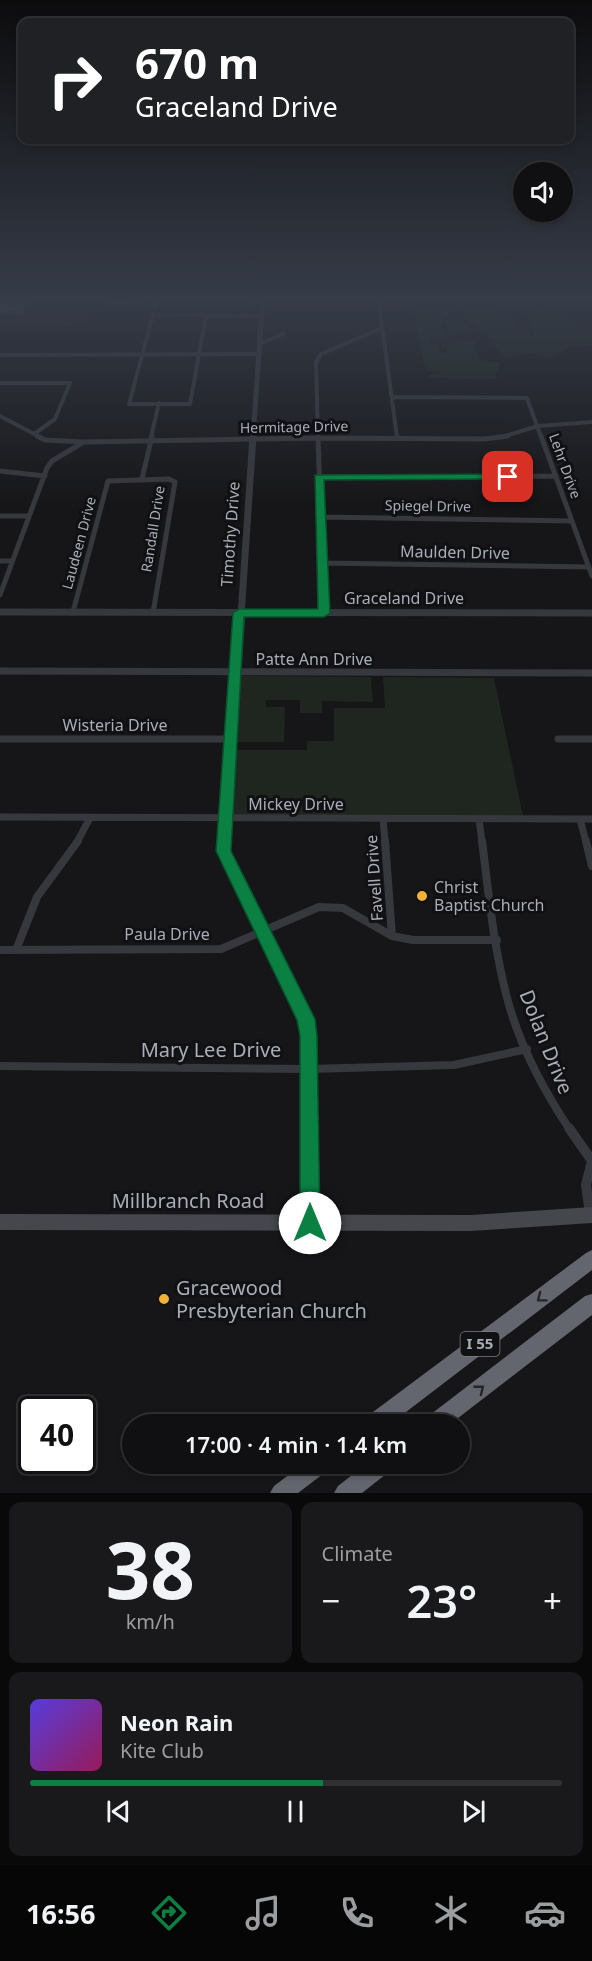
<!DOCTYPE html>
<html lang="en">
<head>
<meta charset="utf-8">
<style>
  :root { --surface:#101012; --page:#19191b; --text:#f1f3f6; --muted:#9c9d9f; --line:#303032; --accent:#0b8043 }
  body { margin:0; font-family:"Noto Sans",sans-serif; background:var(--page); color:var(--text); height:100vh; display:flex; flex-direction:column; font-size:22px; white-space:nowrap }
  * { box-sizing:border-box; margin:0 }
  p { font-size:20px; color:var(--muted) }
  .icon { flex:none; width:33px; height:33px; fill:none; stroke:currentColor; stroke-width:2; stroke-linecap:round; stroke-linejoin:round }
  .map { position:relative; height:1493px; overflow:hidden }
  .drawer { display:flex; flex-direction:column; gap:9px; padding:9px; background:#09090a; flex:1 }
  .drawer>* { flex:none }
  .top-card { position:absolute; left:18px; top:18px; width:556px; height:126px; border-radius:12px; box-shadow:0 3px 9px #0003,0 0 0 2px var(--line); background:#202124; color:#fff; overflow:hidden }
  .buttons { position:absolute; left:513px; top:162px; display:grid; gap:12px }
  .buttons a { display:grid; place-items:center; width:60px; height:60px; border-radius:50%; background:var(--surface); box-shadow:0 3px 9px #0003,0 0 0 2px var(--line); font-size:30px }
  .speed { position:absolute; left:18px; top:1396px; display:flex; gap:12px; font-size:30px; font-weight:700; text-align:center }
  .speed>* { display:grid; place-content:center; width:78px; height:78px; border-radius:50%; background:var(--surface); box-shadow:0 3px 9px #0003,0 0 0 2px var(--line); line-height:1 }
  .speed .limit { border:3px solid #111; border-radius:9px; background:#fff; color:#111 }
  .pin { position:absolute; display:grid; place-items:center; width:51px; height:51px; color:#fff; margin:-26px; border-radius:12px; box-shadow:0 3px 9px #0006 }
  .me { position:absolute; width:66px; margin:-33px; rotate:0deg; stroke-linejoin:round; filter:drop-shadow(0 0 4px #0008) }
  .turn { display:flex; align-items:center; gap:21px; height:126px; padding:0 18px; font-size:27px }
  .turn .icon { width:78px; height:78px; stroke-width:2.5 }
  .turn b { display:block; font-size:42px; line-height:51px }
  .big { font-size:45px; font-weight:600; line-height:1.1 }
  .drawer .card { flex:1; display:flex; flex-direction:column; justify-content:center; gap:9px; min-width:0; padding:0 21px; border-radius:12px; background:var(--page) }
  .drawer .dial { align-items:center; gap:0 }
  .dial b { font-size:78px; line-height:1 }
  .song { display:flex; align-items:center; gap:18px }
  .cover { width:72px; height:72px; border-radius:9px; background:linear-gradient(135deg,hsl(250 70% 55%),hsl(330 70% 35%)) }
  .played { height:6px; border-radius:3px; background:linear-gradient(90deg,var(--accent) 55%,var(--line) 55%) }
  .keys { display:flex; justify-content:space-around; direction:ltr }
  .heat { display:flex; justify-content:space-between; align-items:center; font-size:33px; direction:ltr }
  .drawer .tiles { flex:1; display:grid; gap:9px; grid-template-columns:1fr 1fr }
  .card:last-child { grid-column:span 2 }
  .trip { position:absolute; left:122px; top:1414px; width:348px; height:60px; border-radius:30px; background:var(--surface); box-shadow:0 3px 9px #0003,0 0 0 2px var(--line); font-weight:600; line-height:60px; text-align:center }
  .tabs { display:flex; height:96px; justify-content:space-around; align-items:center; background:#060607; color:var(--muted) }
  .tabs .icon { width:42px; height:42px }
  .tabs .selected { color:var(--accent) }
  .tabs b { font-size:27px; color:var(--text) }
  .map>svg:first-child { display:block }
  .built { fill:#222225 }
  .green { fill:#1e261f }
  .lines { fill:none; stroke-linecap:round; stroke-linejoin:round }
  .minor-far4 { stroke:#37383d; stroke-width:4 }
  .minor-far3 { stroke:#37383d; stroke-width:5 }
  .minor-far2 { stroke:#37383d; stroke-width:7 }
  .minor-far1 { stroke:#37383d; stroke-width:8 }
  .minor { stroke:#37383d; stroke-width:10 }
  .tertiary-far4 { stroke:#37383d; stroke-width:5 }
  .tertiary-far3 { stroke:#37383d; stroke-width:7 }
  .tertiary-far2 { stroke:#37383d; stroke-width:9 }
  .tertiary-far1 { stroke:#37383d; stroke-width:11 }
  .tertiary { stroke:#37383d; stroke-width:14 }
  .secondary { fill:#45474d; fill-rule:evenodd }
  .motorway { fill:#63666e; fill-rule:evenodd }
  .wall { fill:#47494d }
  .shaded-wall { fill:#2f3033 }
  .building { fill:#525359; stroke:#5f6168; stroke-width:1.5 }
  .oneway { stroke:#26262a }
  .route { fill:#0b8043; stroke:#07532c; stroke-width:1.5 }
  .poi-dot { fill:#f2b134; stroke:#111113; stroke-width:2 }
  .labels { text-anchor:middle; stroke-width:6; stroke-linejoin:round; paint-order:stroke }
  .far-street-label { font-size:14px; fill:#a8adb8; stroke:#111113 }
  .shield { fill:#111113; stroke:#7b7e86; stroke-width:1.5 }
  .shield-label { font-size:15px; font-weight:bold; fill:#a8adb8 }
  .street-label { font-size:16px; fill:#a8adb8; stroke:#111113 }
  .poi-label { font-size:16px; fill:#a8adb8; stroke:#111113; text-anchor:start }
  .near-street-label { font-size:20px; fill:#a8adb8; stroke:#111113 }
  .near-poi-label { font-size:20px; fill:#a8adb8; stroke:#111113; text-anchor:start }
</style>
</head>
<body>
<div class="map">
<svg width="592" height="1493" viewBox="0 0 592 1493">
  <rect width="100%" height="100%" fill="#161618"/>
  <path class="built" d="M 0,296 L 145,296 L 151,299 L 148,312 L 87,312 L 82,323 L 58,328 L 0,328 Z"/>
  <path class="green" d="M 485,297 L 508,297 L 504,306 L 517,309 L 499,309 L 500,313 L 511,313 L 517,329 L 528,330 L 531,336 L 534,335 L 524,311 L 563,310 L 569,320 L 592,333 L 592,345 L 571,347 L 550,358 L 529,353 L 504,359 L 492,342 L 499,340 L 490,339 L 460,313 Z
    M 410,298 L 477,298 L 445,318 L 442,323 L 442,329 L 447,333 L 461,336 L 429,337 L 431,343 L 428,344 L 438,344 L 440,352 L 447,354 L 446,348 L 441,348 L 442,344 L 457,343 L 456,340 L 475,341 L 477,345 L 473,346 L 481,360 L 499,362 L 495,379 L 429,378 L 429,375 L 440,374 L 440,372 L 426,371 L 419,342 L 421,339 L 419,339 Z
    M 455,315 L 475,331 L 459,334 L 449,332 L 446,323 Z
    M 241,676 L 371,677 L 373,702 L 322,701 L 322,713 L 300,713 L 300,700 L 266,700 L 266,707 L 285,707 L 284,742 L 236,742 Z
    M 383,677 L 494,678 L 523,816 L 230,814 L 234,750 L 307,750 L 307,741 L 334,741 L 334,708 L 385,708 Z"/>
  <g class="lines">
    <path class="minor-far4" d="M 158,296 L 129,404 L 190,404 L 206,316
      M 378,296 L 397,437
      M 417,296 L 471,296
      M 152,315 L 261,316
      M 259,344 L 283,334
      M 0,355 L 258,354
      M 0,383 L 70,383 L 55,419 L 34,434
      M 392,397 L 527,398 L 541,437
      M 0,416 L 40,437
      M 151,437 L 159,403
      M 318,437 L 316,362 L 321,354 L 382,328
      M 502,437 L 538,426 L 592,422"/>
    <path class="minor-far3" d="M 37,436 L 45,440 L 84,442 L 319,438 L 484,439 L 508,436
      M 318,436 L 324,613
      M 397,436 L 397,438
      M 541,436 L 592,576
      M 0,471 L 45,476
      M 319,477 L 556,476
      M 142,479 L 152,436
      M 0,516 L 28,516
      M 321,517 L 572,521
      M 0,561 L 12,561
      M 322,563 L 589,567
      M 0,595 L 47,468 L 52,461 L 82,443
      M 73,612 L 108,481 L 169,479 L 175,482 L 153,613"/>
    <path class="minor-far2" d="M 0,671 L 592,673
      M 0,739 L 230,739
      M 558,739 L 592,739
      M 0,817 L 592,819
      M 383,818 L 385,842
      M 479,819 L 482,842
      M 580,819 L 586,842
      M 77,842 L 90,818"/>
    <path class="minor-far1" d="M 385,841 L 392,936
      M 482,841 C 489,896 494,952 509,1005 C 522,1050 544,1091 570,1130
      M 586,841 L 592,866
      M 0,950 L 221,949 L 319,907 L 343,908 L 392,936 L 413,940 L 497,940
      M 16,950 L 37,897 L 78,841
      M 0,1066 L 309,1069 L 454,1065 L 527,1049"/>
    <path class="minor" d="M 569,1128 L 592,1161
      M 590,1214 L 586,1185 L 592,1161"/>
    <path class="tertiary-far4" d="M 253,437 L 263,296"/>
    <path class="tertiary-far3" d="M 0,612 L 592,613
      M 241,616 L 253,436"/>
    <path class="tertiary-far2" d="M 225,842 L 241,614"/>
    <path class="tertiary-far1" d="M 225,841 L 224,851 L 306,1019 L 309,1130"/>
    <path class="tertiary" d="M 309,1128 L 310,1223"/>
    <path class="secondary" d="M 592,1207 L 592,1223 L 471,1231 L 0,1230 L 0,1214 L 471,1215 Z"/>
    <path class="motorway" d="M 592,1250 L 592,1270 L 389,1425 L 362,1425 L 365,1418 L 586,1253 Z
      M 592,1294 L 592,1315 L 449,1425 L 423,1425 L 426,1418 L 585,1296 Z
      M 303,1464 L 330,1464 L 327,1471 L 298,1493 L 270,1493 L 274,1486 Z
      M 366,1464 L 393,1464 L 390,1471 L 362,1493 L 334,1493 L 338,1486 Z"/>
  </g>
  <path class="wall" d="M 114,296 L 143,296 L 144,300 L 142,307 L 112,308 L 111,302 Z
    M 0,302 L 25,302 L 26,307 L 23,313 L 0,315 Z"/>
  <path class="shaded-wall" d="M 143,296 L 144,300 L 142,307 L 141,301 Z
    M 25,302 L 26,307 L 23,313 L 22,309 Z"/>
  <path class="building" d="M 114,296 L 143,296 L 141,301 L 111,302 Z
    M 0,302 L 25,302 L 22,309 L 0,310 Z"/>
  <defs><path id="oneway-chevron" d="M-2-3.5L2.5 0L-2 3.5" fill="none" stroke-width="1.6" stroke-linecap="round" stroke-linejoin="round" transform="scale(1.5)"/></defs>
  <g class="oneway">
    <use href="#oneway-chevron" transform="translate(541 1298) rotate(143)"/>
    <use href="#oneway-chevron" transform="translate(480 1389) rotate(-38)"/>
  </g>
  <linearGradient id="sky" x2="0" y2="1"><stop stop-color="#0c0c0d"/><stop offset="0.59" stop-color="#363c48"/><stop offset="1" stop-color="#363c48" stop-opacity="0"/></linearGradient>
  <rect width="592" height="505" fill="url(#sky)"/>
  <path class="route" d="M 508,474 L 512,474 L 512,479 L 324,480 L 330,613 L 324,617 L 244,617 L 231,851 L 315,1019 L 317,1036 L 320,1223 L 317,1230 L 310,1233 L 303,1230 L 300,1223 L 300,1036 L 297,1020 L 216,851 L 233,613 L 239,609 L 318,609 L 315,475 Z"/>
  <g class="poi-dot">
    <circle cx="422" cy="896" r="6"/>
    <circle cx="164" cy="1299" r="6"/>
  </g>
  <g class="labels">
    <g class="far-street-label">
      <text transform="translate(294 427) rotate(-1)" y="5">Hermitage Drive</text>
      <text transform="translate(565 466) rotate(70)" y="5">Lehr Drive</text>
      <text transform="translate(428 506) rotate(1)" y="5">Spiegel Drive</text>
      <text transform="translate(153 529) rotate(-81)" y="5">Randall Drive</text>
      <text transform="translate(79 543) rotate(-75)" y="5">Laudeen Drive</text>
    </g>
    <rect class="shield" x="460.5" y="1332" width="39" height="24" rx="4.5"/>
    <g class="shield-label">
      <text x="480" y="1349">I 55</text>
    </g>
    <g class="street-label">
      <text transform="translate(230 534) rotate(-86)" y="6">Timothy Drive</text>
      <text transform="translate(455 552) rotate(1)" y="6">Maulden Drive</text>
      <text x="404" y="604">Graceland Drive</text>
      <text x="314" y="665">Patte Ann Drive</text>
      <text x="115" y="731">Wisteria Drive</text>
      <text x="296" y="810">Mickey Drive</text>
      <text transform="translate(374 878) rotate(-94)" y="6">Favell Drive</text>
      <text x="167" y="940">Paula Drive</text>
    </g>
    <g class="poi-label">
      <text x="434" y="893">Christ<tspan x="434" dy="18">Baptist Church</tspan></text>
    </g>
    <g class="near-street-label">
      <text transform="translate(546 1042) rotate(68)" y="7">Dolan Drive</text>
      <text x="211" y="1057">Mary Lee Drive</text>
      <text x="188" y="1208">Millbranch Road</text>
    </g>
    <g class="near-poi-label">
      <text x="176" y="1295">Gracewood<tspan x="176" dy="23">Presbyterian Church</tspan></text>
    </g>
  </g>
</svg>
<div class="buttons">
<a><svg class="icon" aria-label="sound" viewBox="0 0 24 24"><path d="M4 9h4l5-4v14l-5-4H4zM17 9q2 3 0 6"/></svg></a>
</div>
<div class="speed"><div class="limit">40</div></div>
<div class="pin" style="left:508px;top:477px;background:#d93025"><svg class="icon" aria-label="arrive" viewBox="0 0 24 24"><path d="M6 21V4h12l-3 4 3 4H6"/></svg></div>
<svg class="me" style="left:310px;top:1223px" viewBox="-20 -20 40 40"><circle r="19" fill="#fff"/><path d="M0-13L10 11 0 6-10 11z" fill="#0b8043"/></svg>
<div class="trip">17:00 · 4 min · 1.4 km</div>
<div class="top-card">
<div class="turn"><svg class="icon" aria-label="right" viewBox="0 0 24 24"><path d="M7 20v-9h11M14 6l5 5-5 5"/></svg><div><b>670 m</b>Graceland Drive</div></div>
</div>
</div>
<section class="drawer">
<div class="tiles">
<div class="card dial"><b>38</b><p>km/h</p></div>
<div class="card"><p>Climate</p>
<div class="heat"><a>−</a><b class="big">23°</b><a>+</a></div>
</div>
<div class="card">
<div class="song"><i class="cover"></i><div><b>Neon Rain</b><p>Kite Club</p></div></div>
<div class="played"></div>
<div class="keys"><svg class="icon" aria-label="previous" viewBox="0 0 24 24"><path d="M18 5L8 12l10 7zM5 5v14"/></svg><svg class="icon" aria-label="pause" viewBox="0 0 24 24"><path d="M8 5v14M16 5v14"/></svg><svg class="icon" aria-label="next" viewBox="0 0 24 24"><path d="M6 5l10 7-10 7zM19 5v14"/></svg></div>
</div>
</div>
</section>
<nav class="tabs">
<b>16:56</b>
<svg class="icon selected" aria-label="directions" viewBox="0 0 24 24"><path d="M12 3l9 9-9 9-9-9zM9 14v-3h6M13 9l2 2-2 2"/></svg>
<svg class="icon" aria-label="music" viewBox="0 0 24 24"><path d="M9 18V5l10-2v13"/><circle cx="6" cy="18" r="3"/><circle cx="16" cy="16" r="3"/></svg>
<svg class="icon" aria-label="phone" viewBox="0 0 24 24"><path d="M5 4h4l2 5-3 2q2 4 5 5l2-3 5 2v4C11 20 4 13 5 4z"/></svg>
<svg class="icon" aria-label="climate" viewBox="0 0 24 24"><path d="M12 3v18M4 7l16 10M4 17L20 7"/></svg>
<svg class="icon" aria-label="car" viewBox="0 0 24 24"><path d="M5 17H2v-5l4-1 3-4h7l3 4 3 1v5h-3M9 17h6M6 11h13"/><circle cx="7" cy="17" r="2"/><circle cx="17" cy="17" r="2"/></svg>
</nav>
</body>
</html>
